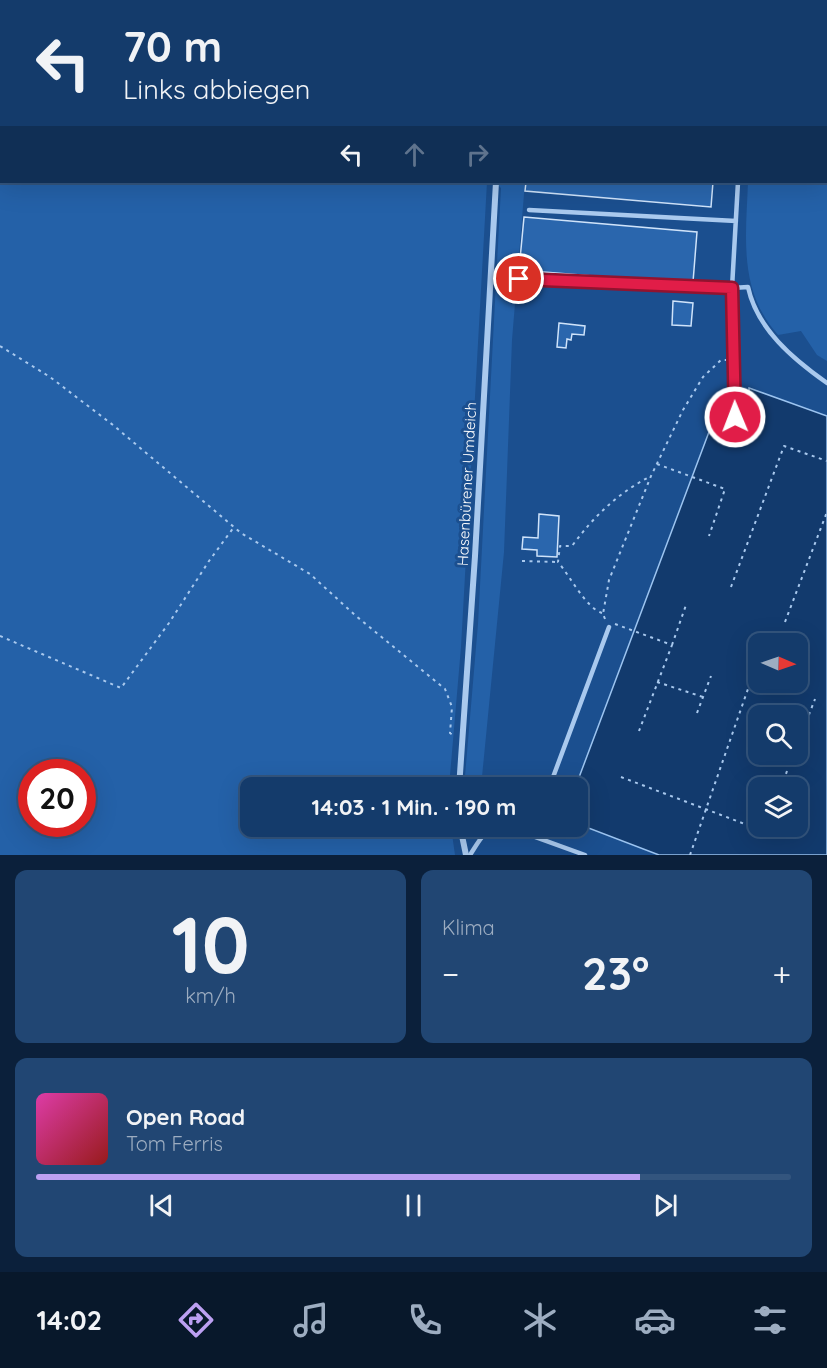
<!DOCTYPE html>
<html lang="de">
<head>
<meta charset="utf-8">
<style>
  :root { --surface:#143b6b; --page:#214673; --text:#f1f3f6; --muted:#9dadc1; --line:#33557e; --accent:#bca0f2 }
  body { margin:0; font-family:Quicksand,sans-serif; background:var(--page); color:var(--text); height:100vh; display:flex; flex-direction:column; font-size:22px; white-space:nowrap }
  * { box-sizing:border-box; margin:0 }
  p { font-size:20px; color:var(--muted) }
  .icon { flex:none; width:33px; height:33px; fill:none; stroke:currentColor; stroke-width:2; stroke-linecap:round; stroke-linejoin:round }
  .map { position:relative; height:855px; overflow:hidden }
  .side { display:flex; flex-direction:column; gap:15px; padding:15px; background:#0b203b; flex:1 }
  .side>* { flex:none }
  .hud { position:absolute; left:0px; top:0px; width:828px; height:183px; box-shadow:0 6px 24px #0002,0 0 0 2px var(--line); background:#143b6b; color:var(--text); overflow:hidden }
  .needle { width:39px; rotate:92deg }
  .buttons { position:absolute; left:748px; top:633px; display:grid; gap:12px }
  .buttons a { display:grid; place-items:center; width:60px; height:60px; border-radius:12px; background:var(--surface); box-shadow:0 6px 24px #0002,0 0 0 2px var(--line); font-size:30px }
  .speed { position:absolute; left:18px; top:759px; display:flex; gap:12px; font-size:30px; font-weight:700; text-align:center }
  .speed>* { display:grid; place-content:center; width:78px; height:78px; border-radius:50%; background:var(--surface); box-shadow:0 6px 24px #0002,0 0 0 2px var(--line); line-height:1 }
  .speed .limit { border:9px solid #d22; background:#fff; color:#111 }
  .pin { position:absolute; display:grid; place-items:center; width:51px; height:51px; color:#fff; margin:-26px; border:3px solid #fff; border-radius:50%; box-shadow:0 2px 6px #0007 }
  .me { position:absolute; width:66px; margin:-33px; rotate:359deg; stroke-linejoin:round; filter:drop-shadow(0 0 4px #0008) }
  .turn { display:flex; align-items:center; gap:21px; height:126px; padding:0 24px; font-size:27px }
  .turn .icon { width:78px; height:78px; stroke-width:2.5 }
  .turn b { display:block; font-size:42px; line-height:51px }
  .lanes { display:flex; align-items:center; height:57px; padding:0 24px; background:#0003; justify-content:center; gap:30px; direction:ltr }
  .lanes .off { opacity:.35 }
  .big { font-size:45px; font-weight:800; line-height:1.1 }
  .side .tile { flex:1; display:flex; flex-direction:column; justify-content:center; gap:9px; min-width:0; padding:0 21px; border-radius:12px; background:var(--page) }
  .side .dial { align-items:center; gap:0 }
  .dial b { font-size:78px; line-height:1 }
  .song { display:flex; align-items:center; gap:18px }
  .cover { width:72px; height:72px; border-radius:9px; background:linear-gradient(135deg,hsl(320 70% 55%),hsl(0 70% 35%)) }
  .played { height:6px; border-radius:3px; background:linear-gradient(90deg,var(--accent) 80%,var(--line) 80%) }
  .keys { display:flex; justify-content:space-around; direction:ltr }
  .heat { display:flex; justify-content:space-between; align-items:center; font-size:33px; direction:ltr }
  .side .tiles { flex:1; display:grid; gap:15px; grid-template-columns:1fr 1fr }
  .tile:last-child { grid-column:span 2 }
  .trip { position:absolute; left:240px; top:777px; width:348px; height:60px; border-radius:12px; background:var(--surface); box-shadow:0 6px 24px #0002,0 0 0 2px var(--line); font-weight:800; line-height:60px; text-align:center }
  .tabs { display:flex; height:96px; justify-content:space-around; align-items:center; background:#08182b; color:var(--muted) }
  .tabs .icon { width:42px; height:42px }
  .tabs .current { color:var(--accent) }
  .tabs b { font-size:27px; color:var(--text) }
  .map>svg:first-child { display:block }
  .green { fill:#2461a8; fill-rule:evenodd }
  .water { fill:#123a6d; stroke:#9cc4f0; stroke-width:1.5; fill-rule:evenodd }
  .building { fill:#2a66ad; stroke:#cfe3fa; stroke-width:1.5 }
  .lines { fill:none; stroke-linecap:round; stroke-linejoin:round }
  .path { stroke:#a9c9ee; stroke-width:2; stroke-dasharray:3 4.5; stroke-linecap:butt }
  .lane { stroke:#a9c9ee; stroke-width:4.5 }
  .street { stroke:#a9c9ee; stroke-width:6 }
  .route-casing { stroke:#92132f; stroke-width:15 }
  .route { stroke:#e11d48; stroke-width:10 }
  .labels { text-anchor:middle; stroke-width:6; stroke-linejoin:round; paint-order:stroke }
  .street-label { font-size:15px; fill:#fff; stroke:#1b4f8f }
</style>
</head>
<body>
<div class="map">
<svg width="827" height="855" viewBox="0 0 827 855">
  <rect width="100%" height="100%" fill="#1b4f8f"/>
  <path class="green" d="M 0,0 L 539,0 L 2,2 L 2,182 L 487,182 L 461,647 L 449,787 L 250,788 L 250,826 L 451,827 L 455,855 L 0,855 ZM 32,772 L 82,772 L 82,824 L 32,824 Z
    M 827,70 L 827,361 L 817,355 L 801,331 L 778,335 C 738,290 746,237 748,182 L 826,182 Z
    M 495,182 L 525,182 L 512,340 L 504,552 L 481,787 L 464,788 L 478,624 L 501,188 Z"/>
  <path class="water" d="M 749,388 L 827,416 L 827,855 L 659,855 L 578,824 L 578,788 L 575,788 L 721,400 L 722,417 L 749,417 ZM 759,644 L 798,644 L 798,682 L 759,682 ZM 759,716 L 798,716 L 798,754 L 759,754 ZM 759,788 L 798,788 L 798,826 L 759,826 Z"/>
  <path class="building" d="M 526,182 L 713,182 L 711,207 L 525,191 Z
    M 524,217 L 697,232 L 693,282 L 630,279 L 519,270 Z
    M 673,301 L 693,303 L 691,326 L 672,325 Z
    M 559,323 L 585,326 L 584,335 L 572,334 L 571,340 L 567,339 L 566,348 L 557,347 Z
    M 539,514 L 559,516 L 557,557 L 537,556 L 537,550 L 522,549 L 523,537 L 538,538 Z"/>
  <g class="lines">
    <path class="path" d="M 768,0 L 770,2
      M 476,2 L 476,0
      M 826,63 L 827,63
      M 0,104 L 2,102
      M 0,346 L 50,377 L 113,425 L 241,533 L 310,574 L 356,616 L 445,689 L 452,707 L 450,733 L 453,735
      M 657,464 L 725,489 L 709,536
      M 522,561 L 558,562
      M 731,587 L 784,446 L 827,461
      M 602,613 C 586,608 570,576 558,562 L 560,546 L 572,546 C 594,516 618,493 651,476
      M 605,619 L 603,614 L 609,580 L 651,476 L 683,410 L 703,377 L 721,360 L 726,360
      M 785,622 L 827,512
      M 615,624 L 672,645 L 639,731
      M 0,636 L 121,688 L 169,623 L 209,561 L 234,527
      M 672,645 L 686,605
      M 657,682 L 703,697
      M 697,713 L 711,676
      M 798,743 L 815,699
      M 621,777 L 779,837
      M 781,788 L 793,754
      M 690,855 L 749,686"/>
    <path class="lane" d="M 690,0 L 691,2
      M 743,0 L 743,2
      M 738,182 L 732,288 L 748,287 C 757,329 793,359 827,383
      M 529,210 L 736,221
      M 519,279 L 732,288 L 735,417
      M 549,788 L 609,627
      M 505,826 L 585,855
      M 470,855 C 478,843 484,829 499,826"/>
    <path class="street" d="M 509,2 L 510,0
      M 459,788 L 475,556 L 496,182
      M 460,826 L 466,855"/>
  </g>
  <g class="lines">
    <defs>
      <path id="route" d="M 519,279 L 732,288 L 735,417"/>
    </defs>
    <use href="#route" class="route-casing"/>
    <use href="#route" class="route"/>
  </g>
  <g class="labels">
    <g class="street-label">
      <text transform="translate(467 484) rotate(-87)" y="5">Hasenbürener Umdeich</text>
    </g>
  </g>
</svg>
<div class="buttons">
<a><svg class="needle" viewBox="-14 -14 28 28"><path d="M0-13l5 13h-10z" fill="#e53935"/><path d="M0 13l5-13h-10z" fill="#9dadc1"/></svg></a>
<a><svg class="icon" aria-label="search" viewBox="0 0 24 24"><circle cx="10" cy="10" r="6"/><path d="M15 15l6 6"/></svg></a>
<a><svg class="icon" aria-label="layers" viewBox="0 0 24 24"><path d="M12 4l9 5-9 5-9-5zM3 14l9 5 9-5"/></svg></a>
</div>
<div class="speed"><div class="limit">20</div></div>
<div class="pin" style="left:519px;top:279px;background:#d93025"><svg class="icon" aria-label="arrive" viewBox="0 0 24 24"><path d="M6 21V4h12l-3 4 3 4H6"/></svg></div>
<svg class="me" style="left:735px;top:417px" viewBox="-20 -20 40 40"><circle r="17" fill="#e11d48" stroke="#fff" stroke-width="3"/><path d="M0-11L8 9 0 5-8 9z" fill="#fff"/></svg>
<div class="trip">14:03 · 1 Min. · 190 m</div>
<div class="hud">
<div class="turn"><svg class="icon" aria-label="left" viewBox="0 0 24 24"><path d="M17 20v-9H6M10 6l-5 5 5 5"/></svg><div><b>70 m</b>Links abbiegen</div></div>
<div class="lanes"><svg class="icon" aria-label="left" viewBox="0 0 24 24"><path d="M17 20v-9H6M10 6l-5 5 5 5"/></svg><svg class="icon off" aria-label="ahead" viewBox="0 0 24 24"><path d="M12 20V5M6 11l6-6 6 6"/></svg><svg class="icon off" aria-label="right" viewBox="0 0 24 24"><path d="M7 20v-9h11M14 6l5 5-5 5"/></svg></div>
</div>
</div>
<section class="side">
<div class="tiles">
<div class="tile dial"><b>10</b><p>km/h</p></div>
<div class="tile"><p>Klima</p>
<div class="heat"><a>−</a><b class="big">23°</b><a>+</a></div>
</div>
<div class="tile">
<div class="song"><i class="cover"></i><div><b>Open Road</b><p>Tom Ferris</p></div></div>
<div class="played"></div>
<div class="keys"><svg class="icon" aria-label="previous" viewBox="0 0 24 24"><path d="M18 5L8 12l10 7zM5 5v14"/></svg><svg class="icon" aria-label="pause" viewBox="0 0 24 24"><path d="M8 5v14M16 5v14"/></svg><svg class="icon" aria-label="next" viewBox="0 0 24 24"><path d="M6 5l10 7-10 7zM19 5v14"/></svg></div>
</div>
</div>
</section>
<nav class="tabs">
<b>14:02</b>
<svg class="icon current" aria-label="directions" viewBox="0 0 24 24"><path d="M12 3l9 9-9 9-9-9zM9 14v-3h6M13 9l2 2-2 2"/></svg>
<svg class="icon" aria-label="music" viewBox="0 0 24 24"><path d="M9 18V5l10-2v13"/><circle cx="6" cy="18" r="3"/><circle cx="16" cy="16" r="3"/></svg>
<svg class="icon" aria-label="phone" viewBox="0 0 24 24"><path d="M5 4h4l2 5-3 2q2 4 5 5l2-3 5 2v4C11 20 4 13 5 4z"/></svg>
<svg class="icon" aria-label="climate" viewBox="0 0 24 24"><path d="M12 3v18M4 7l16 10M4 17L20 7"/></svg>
<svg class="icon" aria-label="car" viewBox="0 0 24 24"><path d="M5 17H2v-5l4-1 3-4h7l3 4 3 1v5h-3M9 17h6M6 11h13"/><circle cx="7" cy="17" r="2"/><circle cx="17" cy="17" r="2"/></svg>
<svg class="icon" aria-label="filters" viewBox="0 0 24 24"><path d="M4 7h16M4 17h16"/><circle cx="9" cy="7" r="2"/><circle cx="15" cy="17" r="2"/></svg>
</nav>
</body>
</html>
